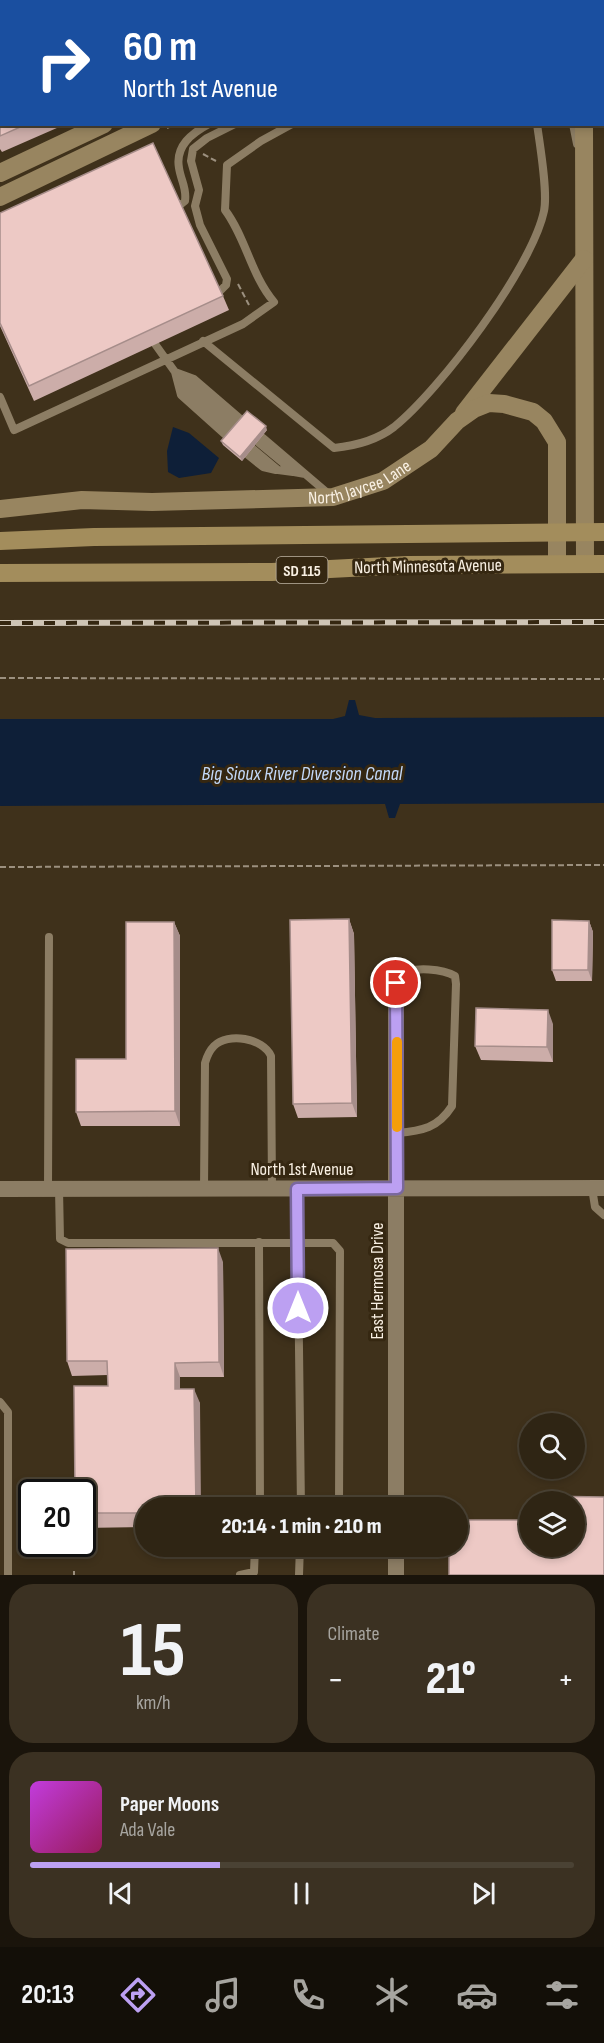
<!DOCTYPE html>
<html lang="en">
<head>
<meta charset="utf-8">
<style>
  :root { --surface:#2f2514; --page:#3b3122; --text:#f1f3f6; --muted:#a7a5a0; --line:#4a4234; --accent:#bca0f2 }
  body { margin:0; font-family:"Sofia Sans Condensed",sans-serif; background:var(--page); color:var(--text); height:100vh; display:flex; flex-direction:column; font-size:22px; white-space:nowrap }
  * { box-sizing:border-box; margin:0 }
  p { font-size:20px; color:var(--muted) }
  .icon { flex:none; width:33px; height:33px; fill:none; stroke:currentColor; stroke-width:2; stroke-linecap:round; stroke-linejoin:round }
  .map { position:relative; height:1575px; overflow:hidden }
  .drawer { display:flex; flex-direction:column; gap:9px; padding:9px; background:#1a140b; flex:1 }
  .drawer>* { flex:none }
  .banner { position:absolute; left:0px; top:0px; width:604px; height:126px; box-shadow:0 3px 9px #0003,0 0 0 2px var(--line); background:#1a4fa0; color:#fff; overflow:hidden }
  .tools { position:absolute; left:519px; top:1413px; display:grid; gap:12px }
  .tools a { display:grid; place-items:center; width:66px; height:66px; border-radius:50%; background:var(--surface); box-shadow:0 3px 9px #0003,0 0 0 2px var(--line); font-size:30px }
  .speed { position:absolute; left:18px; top:1479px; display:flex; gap:12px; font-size:30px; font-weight:700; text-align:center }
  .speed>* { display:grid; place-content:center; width:78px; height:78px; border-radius:50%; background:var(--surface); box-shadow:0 3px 9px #0003,0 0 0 2px var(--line); line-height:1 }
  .speed .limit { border:3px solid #111; border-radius:9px; background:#fff; color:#111 }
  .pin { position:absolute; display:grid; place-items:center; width:51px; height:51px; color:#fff; margin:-26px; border:3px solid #fff; border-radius:50%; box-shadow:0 2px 6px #0007 }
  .me { position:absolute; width:66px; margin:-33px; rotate:0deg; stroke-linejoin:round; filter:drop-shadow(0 0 4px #0008) }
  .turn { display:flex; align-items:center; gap:21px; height:126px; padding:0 24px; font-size:27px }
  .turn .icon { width:78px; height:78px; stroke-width:2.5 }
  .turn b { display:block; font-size:42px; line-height:51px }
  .big { font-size:45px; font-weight:800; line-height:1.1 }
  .drawer .widget { flex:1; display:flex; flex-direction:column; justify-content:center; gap:9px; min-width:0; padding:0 21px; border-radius:24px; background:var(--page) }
  .drawer .dial { align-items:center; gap:0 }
  .dial b { font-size:78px; line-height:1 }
  .song { display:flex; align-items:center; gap:18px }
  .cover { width:72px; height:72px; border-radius:9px; background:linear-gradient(135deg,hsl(290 70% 55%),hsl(330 70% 35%)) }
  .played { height:6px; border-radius:3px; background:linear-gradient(90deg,var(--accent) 35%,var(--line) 35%) }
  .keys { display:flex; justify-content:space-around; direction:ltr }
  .heat { display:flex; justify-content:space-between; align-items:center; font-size:33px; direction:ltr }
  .drawer .tiles { flex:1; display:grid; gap:9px; grid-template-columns:1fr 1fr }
  .widget:last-child { grid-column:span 2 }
  .trip { position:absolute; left:135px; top:1497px; width:333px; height:60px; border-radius:30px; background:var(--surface); box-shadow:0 3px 9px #0003,0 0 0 2px var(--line); font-weight:800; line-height:60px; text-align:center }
  .tab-bar { display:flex; height:96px; justify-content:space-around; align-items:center; background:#130f08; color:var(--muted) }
  .tab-bar .icon { width:42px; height:42px }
  .tab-bar .selected { color:var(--accent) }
  .tab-bar b { font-size:27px; color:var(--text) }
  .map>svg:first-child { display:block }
  .water { fill:#0e1f38 }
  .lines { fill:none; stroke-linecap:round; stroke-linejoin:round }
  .path { stroke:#9c907f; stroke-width:2; stroke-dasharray:6 3; stroke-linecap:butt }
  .service { stroke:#8c7d64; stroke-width:8 }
  .minor { stroke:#8c7d64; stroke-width:16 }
  .secondary { stroke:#988560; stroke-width:18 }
  .primary { stroke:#a38d5c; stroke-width:18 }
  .rail-casing { stroke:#cfc5b6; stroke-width:6 }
  .rail { stroke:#352711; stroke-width:4; stroke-dasharray:11; stroke-linecap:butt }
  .wall { fill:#ccada9 }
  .shaded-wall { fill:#a68d8a }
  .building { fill:#edc9c5; stroke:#a68d8a; stroke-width:1.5 }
  .route-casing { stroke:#7a689d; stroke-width:15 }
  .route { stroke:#bca0f2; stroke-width:10 }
  .slow { stroke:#f59e0b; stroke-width:10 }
  .labels { text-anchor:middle; stroke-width:6; stroke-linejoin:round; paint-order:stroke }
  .shield { fill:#352711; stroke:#beb4a4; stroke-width:1.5 }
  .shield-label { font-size:16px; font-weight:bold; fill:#f9f0e3 }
  .street-label { font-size:18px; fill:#f9f0e3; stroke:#352711 }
  .water-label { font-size:20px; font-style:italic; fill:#c3d9f9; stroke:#352711 }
</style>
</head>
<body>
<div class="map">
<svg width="604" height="1575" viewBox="0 0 604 1575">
  <rect width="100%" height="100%" fill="#3f311b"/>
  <path class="water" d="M 173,427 L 189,433 L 219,458 L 211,473 L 179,478 L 168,472 L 167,451 Z
    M 349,700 L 355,700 L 359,715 L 375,718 L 604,717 L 604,803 L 400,804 L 395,818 L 389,818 L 385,804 L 0,806 L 0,719 L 333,719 L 345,716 Z"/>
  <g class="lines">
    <path class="path" d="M 167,128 L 176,124
      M 203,154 L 216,161
      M 238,284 L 249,305
      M 0,678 L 604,679
      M 0,867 L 604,865
      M 74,1571 L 74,1575"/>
    <path class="service" d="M 413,0 L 414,2
      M 502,0 L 505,2
      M 466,2 L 470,0
      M 573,124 L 577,144
      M 180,205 L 185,201 C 187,188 181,181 179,168 C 175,146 192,133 209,124
      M 220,291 L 226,285 L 227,279 L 200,225 L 195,206 L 199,190 L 191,161 L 193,149 L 207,138 L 235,124
      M 203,341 L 334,448 C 354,446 377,440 394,427 C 440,390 532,268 544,211 C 548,192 540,146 537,124
      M 155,344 L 175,372 L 194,379 L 244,422
      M 175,372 L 181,395 L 229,438
      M 182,378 L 239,427
      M 182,383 L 187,392 L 234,433
      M 0,397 L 14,430 L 243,324 L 274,302 C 251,275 246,238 225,210 L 227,165 L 261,141 L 292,124
      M 263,438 L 331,496
      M 259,443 L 294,472 L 305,474
      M 253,449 L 278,470 L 293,472
      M 248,455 L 263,467 L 276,470
      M 396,983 L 402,972 C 417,968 441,968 455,976 L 456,984 L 452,1106 C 438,1128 422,1131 397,1133
      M 592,1188 L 595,1207 L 604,1215
      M 48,1189 L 49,937
      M 59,1189 L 60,1239 L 68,1243 L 333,1243 L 340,1251 L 339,1508
      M 204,1189 L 205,1063 C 207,1056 209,1051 214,1046 C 228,1032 263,1038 271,1056 L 272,1189
      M 297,1189 L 301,1508
      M 259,1242 L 260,1508
      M 0,1402 L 8,1412 L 8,1575
      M 240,1575 L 254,1572 L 255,1546
      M 299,1575 L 300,1546"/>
    <path class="minor" d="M 0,1189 L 604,1188
      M 396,1508 L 396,983
      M 396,1575 L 396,1546"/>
    <g class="secondary">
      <path d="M 549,0 L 550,2"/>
      <path d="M 373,2 L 376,0"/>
      <path d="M 584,124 L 585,564"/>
      <path d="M 0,173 L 104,124"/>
      <path d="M 0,197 L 152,124"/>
      <path d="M 464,413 L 584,259"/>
      <path id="s1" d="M 0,509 L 82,500 L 152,502 L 333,497 L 383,481 L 431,449 L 457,421 L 474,409 L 489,403 L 504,404 L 533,412 L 544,421 L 557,442 L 557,564"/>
    </g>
    <path class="primary" d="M 0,541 L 94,537 L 604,532
      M 0,573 L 272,572 L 407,565 L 604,564"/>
    <defs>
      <path id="rail" d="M 0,623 L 604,622"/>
    </defs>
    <use href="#rail" class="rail-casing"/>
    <use href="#rail" class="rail"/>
  </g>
  <path class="wall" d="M 0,0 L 2,124 L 66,124 L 2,152 L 0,149 Z
    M 196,0 L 275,0 L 272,2 L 197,2 Z
    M 0,213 L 223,296 L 229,310 L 34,401 L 0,326 Z
    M 267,430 L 242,461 L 223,445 L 221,441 Z
    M 349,919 L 354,934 L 357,1117 L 298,1118 L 293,1104 Z
    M 589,921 L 593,932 L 592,981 L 556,981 L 552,970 Z
    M 174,922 L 180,936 L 180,1126 L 81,1126 L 76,1112 L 126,1059 Z
    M 553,1024 L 553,1062 L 481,1060 L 475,1046 Z
    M 223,1262 L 224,1377 L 180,1377 L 180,1389 L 200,1403 L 146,1508 L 146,1527 L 82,1528 L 82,1492 L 108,1386 L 108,1375 L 72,1376 L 67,1361 Z"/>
  <path class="shaded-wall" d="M 266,426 L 267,430 L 242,461 L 240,457 Z
    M 349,919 L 354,934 L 357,1117 L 352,1103 Z
    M 589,921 L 593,932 L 592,981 L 588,970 Z
    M 174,922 L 180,936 L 180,1126 L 175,1111 Z
    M 548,1010 L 553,1024 L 553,1062 L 547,1047 Z
    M 218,1248 L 223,1262 L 224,1377 L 219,1362 Z
    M 175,1363 L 180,1377 L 180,1403 L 175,1389 Z
    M 194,1389 L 200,1403 L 201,1508 L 196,1508 Z"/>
  <path class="building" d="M 0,0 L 181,0 L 182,2 L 2,2 L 2,124 L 27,124 L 0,136 Z
    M 197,0 L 236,0 L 233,2 L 197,2 Z
    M 153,143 L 223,296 L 29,386 L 0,323 L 0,213 Z
    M 247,411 L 266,426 L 240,457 L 221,441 Z
    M 349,919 L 352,1103 L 293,1104 L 290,920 Z
    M 552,920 L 589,921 L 588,970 L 552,970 Z
    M 126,922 L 174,922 L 175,1111 L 76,1112 L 76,1059 L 126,1059 Z
    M 476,1008 L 548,1010 L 547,1047 L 475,1046 Z
    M 218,1248 L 219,1362 L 175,1363 L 175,1389 L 194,1389 L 196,1508 L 146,1508 L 146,1513 L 82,1513 L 82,1492 L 75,1492 L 74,1386 L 108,1386 L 107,1361 L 67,1361 L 66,1249 Z
    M 539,1496 L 604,1497 L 604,1575 L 449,1575 L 449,1546 L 458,1546 L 458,1520 L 530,1520 L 530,1546 L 574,1546 L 574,1502 L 538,1502 Z"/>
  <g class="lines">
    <defs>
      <path id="route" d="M 298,1308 L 297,1189 L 397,1188 L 396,983"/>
    </defs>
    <use href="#route" class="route-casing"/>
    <use href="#route" class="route"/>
    <path class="slow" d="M 397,1042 L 397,1127"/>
  </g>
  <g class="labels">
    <rect class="shield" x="276.5" y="557" width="51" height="26" rx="4.5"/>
    <g class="shield-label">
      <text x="302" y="576">SD 115</text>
    </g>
    <g class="street-label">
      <text dy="6" stroke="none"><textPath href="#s1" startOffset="363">North Jaycee Lane</textPath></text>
      <text transform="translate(428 566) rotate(-1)" y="6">North Minnesota Avenue</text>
      <text x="302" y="1175">North 1st Avenue</text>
      <text transform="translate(377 1281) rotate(-90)" y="6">East Hermosa Drive</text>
    </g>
    <g class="water-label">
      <text x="302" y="780">Big Sioux River Diversion Canal</text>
    </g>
  </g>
</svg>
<div class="tools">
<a><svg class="icon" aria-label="search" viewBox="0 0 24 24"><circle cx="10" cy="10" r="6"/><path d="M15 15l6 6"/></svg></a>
<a><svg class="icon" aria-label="layers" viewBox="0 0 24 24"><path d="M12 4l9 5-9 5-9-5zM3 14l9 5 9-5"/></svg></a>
</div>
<div class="speed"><div class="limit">20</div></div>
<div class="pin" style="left:396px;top:983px;background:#d93025"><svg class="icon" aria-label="arrive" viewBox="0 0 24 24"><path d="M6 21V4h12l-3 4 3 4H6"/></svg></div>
<svg class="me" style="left:298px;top:1308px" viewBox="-20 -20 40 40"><circle r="17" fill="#bca0f2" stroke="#fff" stroke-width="3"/><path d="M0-11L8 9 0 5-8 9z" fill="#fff"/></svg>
<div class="trip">20:14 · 1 min · 210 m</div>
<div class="banner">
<div class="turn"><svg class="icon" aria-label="right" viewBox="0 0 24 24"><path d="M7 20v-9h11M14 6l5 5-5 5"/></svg><div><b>60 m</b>North 1st Avenue</div></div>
</div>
</div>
<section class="drawer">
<div class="tiles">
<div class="widget dial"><b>15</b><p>km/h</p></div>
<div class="widget"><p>Climate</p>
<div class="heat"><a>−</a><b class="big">21°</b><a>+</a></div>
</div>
<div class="widget">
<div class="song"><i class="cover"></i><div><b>Paper Moons</b><p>Ada Vale</p></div></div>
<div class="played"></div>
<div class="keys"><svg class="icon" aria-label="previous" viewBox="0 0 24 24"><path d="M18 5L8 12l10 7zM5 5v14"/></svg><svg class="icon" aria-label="pause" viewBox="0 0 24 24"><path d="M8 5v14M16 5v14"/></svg><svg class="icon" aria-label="next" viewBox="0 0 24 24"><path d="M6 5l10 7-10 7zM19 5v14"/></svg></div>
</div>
</div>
</section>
<nav class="tab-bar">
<b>20:13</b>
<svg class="icon selected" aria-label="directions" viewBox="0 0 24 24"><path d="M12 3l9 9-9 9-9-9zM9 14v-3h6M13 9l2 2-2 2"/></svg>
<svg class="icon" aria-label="music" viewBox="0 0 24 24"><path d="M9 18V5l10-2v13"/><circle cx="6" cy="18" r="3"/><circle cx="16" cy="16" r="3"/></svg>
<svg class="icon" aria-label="phone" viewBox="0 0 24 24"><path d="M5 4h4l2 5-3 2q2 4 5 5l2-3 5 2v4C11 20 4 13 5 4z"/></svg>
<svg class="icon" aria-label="climate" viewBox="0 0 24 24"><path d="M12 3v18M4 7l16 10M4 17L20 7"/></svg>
<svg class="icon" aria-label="car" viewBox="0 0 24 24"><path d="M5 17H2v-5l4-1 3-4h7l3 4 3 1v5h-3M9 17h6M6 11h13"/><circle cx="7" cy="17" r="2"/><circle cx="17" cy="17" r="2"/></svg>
<svg class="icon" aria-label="filters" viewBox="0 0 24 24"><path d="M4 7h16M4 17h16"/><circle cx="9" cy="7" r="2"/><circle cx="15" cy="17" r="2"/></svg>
</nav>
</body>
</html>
